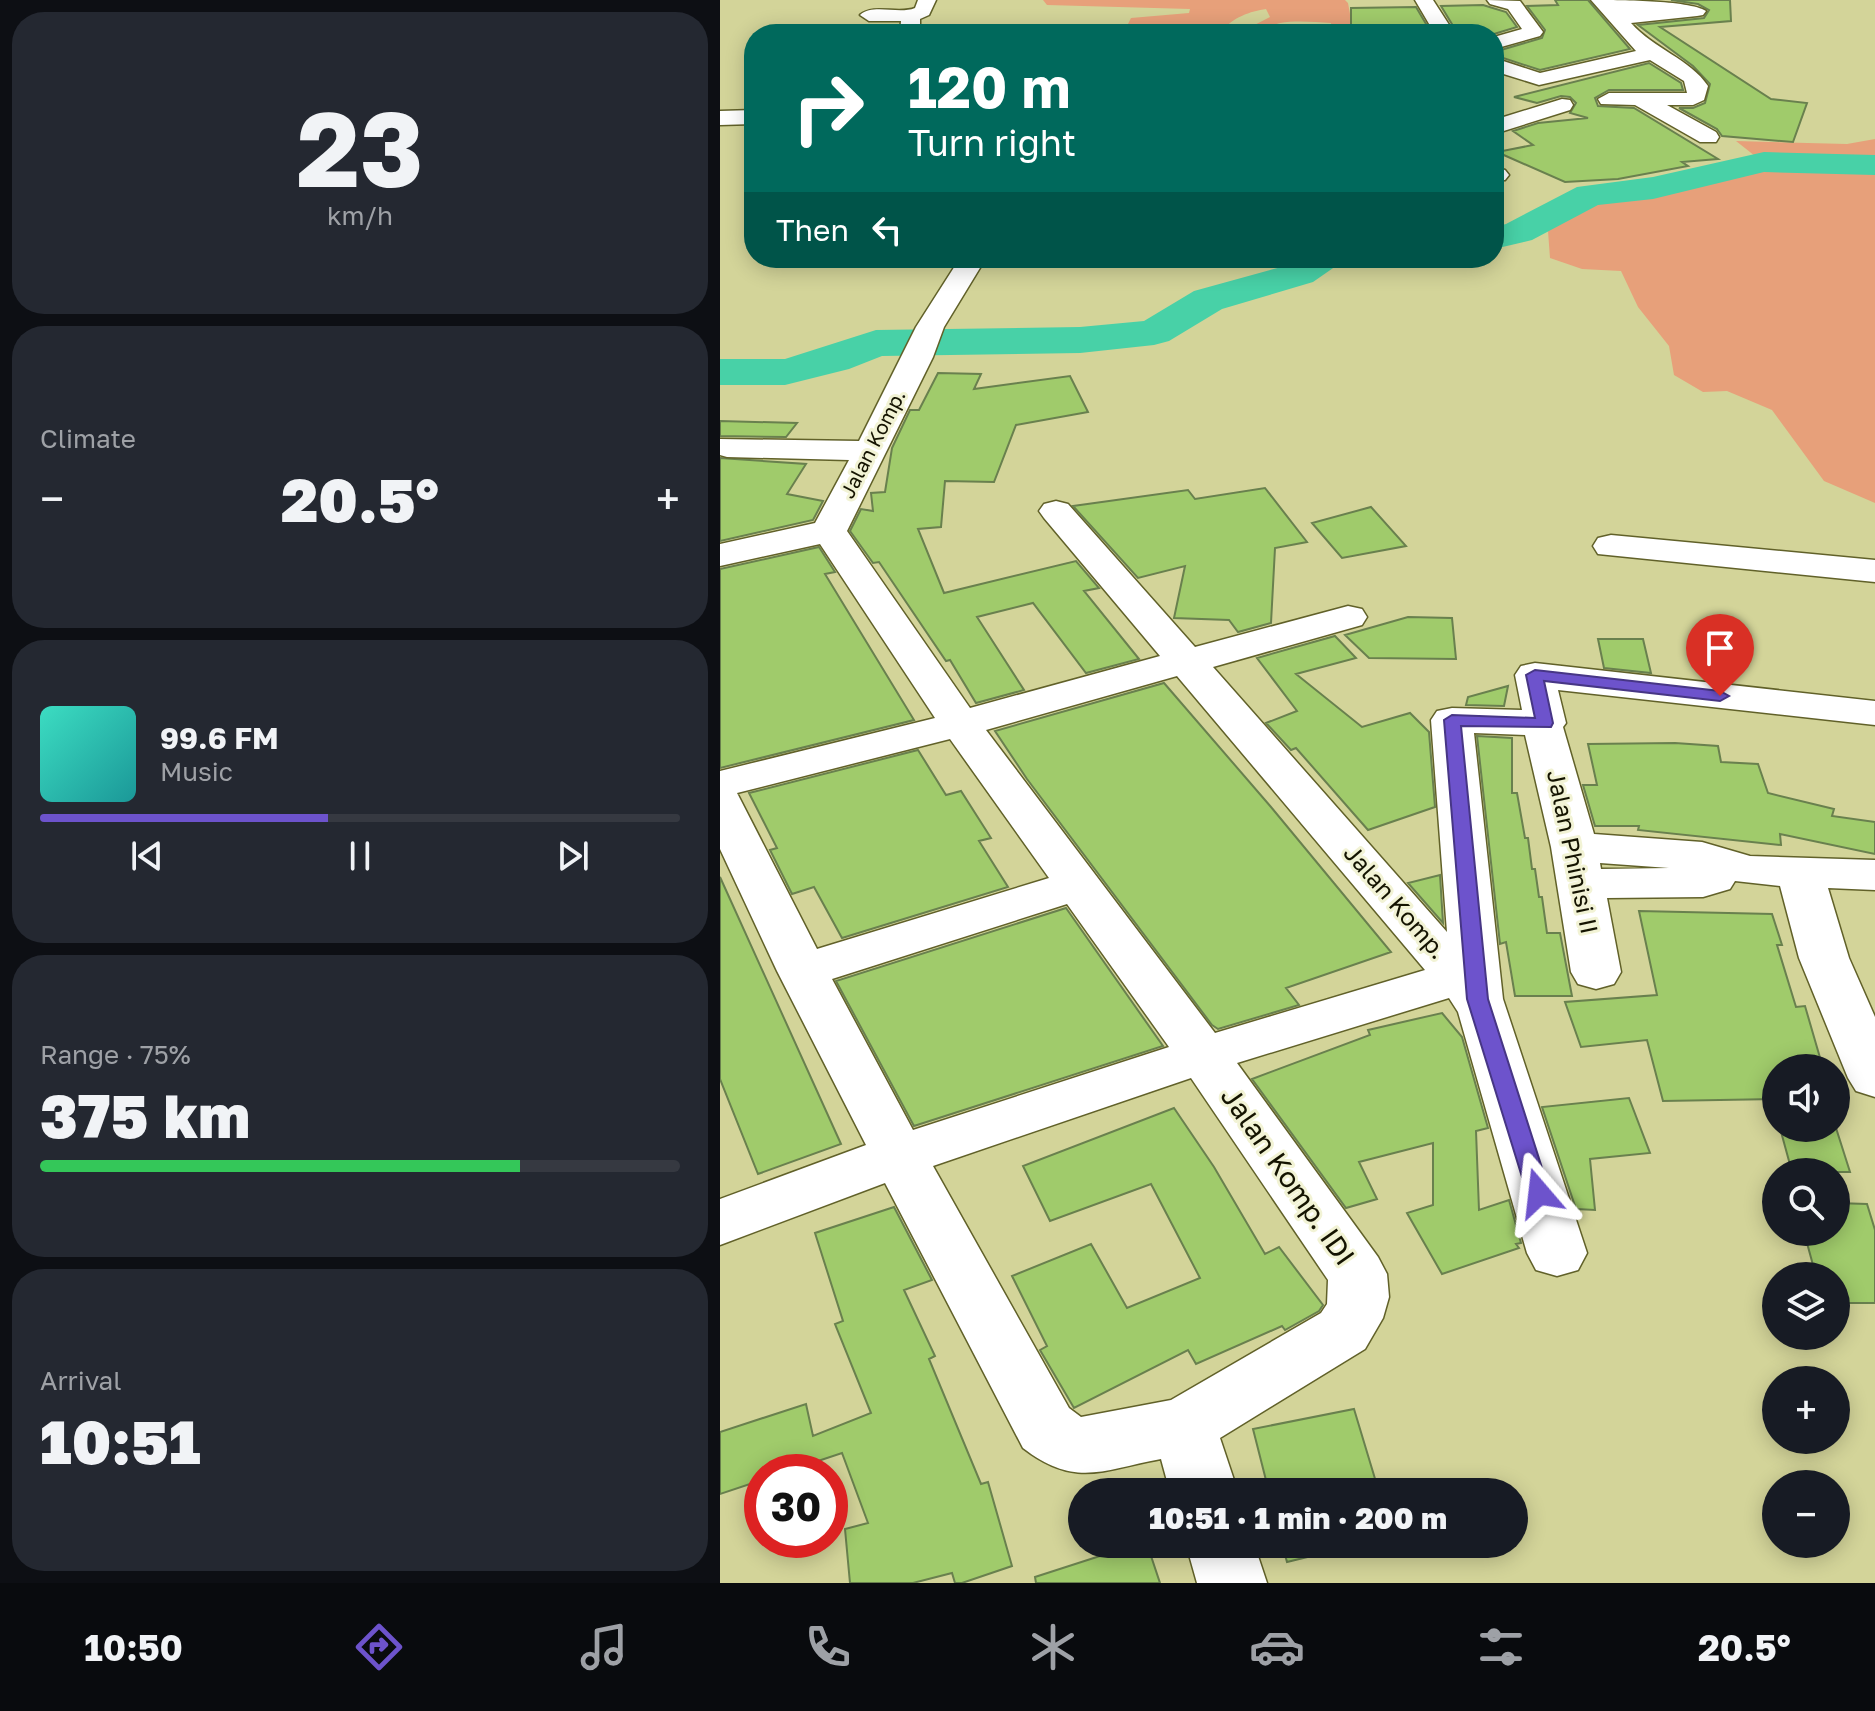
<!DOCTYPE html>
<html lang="en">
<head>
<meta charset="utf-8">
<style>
  :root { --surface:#171b24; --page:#242831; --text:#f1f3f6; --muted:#9ea1a6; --line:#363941; --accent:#6d53cc }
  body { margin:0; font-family:"Golos Text",sans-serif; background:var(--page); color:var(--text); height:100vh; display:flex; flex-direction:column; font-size:30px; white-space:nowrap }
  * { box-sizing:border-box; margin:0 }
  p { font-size:26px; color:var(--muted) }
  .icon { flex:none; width:44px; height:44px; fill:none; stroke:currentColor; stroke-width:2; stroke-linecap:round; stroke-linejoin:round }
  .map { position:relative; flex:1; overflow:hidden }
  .details { display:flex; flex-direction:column; gap:12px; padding:12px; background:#0d0f14; width:720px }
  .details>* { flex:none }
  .guide { position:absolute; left:24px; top:24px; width:760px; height:244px; border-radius:32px; box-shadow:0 4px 20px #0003; background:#00695c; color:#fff; overflow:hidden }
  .controls { position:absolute; left:1042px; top:1054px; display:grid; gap:16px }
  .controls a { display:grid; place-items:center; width:88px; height:88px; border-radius:50%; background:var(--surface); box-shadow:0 4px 20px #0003; font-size:40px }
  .speed { position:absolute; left:24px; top:1454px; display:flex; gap:16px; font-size:40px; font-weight:700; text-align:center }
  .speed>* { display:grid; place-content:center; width:104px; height:104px; border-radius:50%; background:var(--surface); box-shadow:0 4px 20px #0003; line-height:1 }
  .speed .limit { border:12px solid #d22; background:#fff; color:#111 }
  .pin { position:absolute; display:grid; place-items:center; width:68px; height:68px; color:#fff; margin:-82px -34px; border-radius:50% 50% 50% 0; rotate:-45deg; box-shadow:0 0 8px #0007 }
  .pin .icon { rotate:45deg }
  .me { position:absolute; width:88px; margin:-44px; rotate:343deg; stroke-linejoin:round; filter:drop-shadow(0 0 6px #0008) }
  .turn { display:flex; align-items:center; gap:28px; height:168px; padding:0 32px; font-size:36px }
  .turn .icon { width:104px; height:104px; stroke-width:2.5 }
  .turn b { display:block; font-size:56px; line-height:68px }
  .then { display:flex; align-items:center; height:76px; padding:0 32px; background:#0003; gap:16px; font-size:30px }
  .big { font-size:60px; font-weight:800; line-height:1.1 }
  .details .widget { flex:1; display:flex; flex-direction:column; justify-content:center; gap:12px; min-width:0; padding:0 28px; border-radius:32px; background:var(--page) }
  .details .dial { align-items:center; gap:0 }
  .dial b { font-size:104px; line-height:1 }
  .song { display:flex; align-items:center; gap:24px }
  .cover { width:96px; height:96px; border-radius:12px; background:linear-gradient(135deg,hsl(170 70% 55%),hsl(180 70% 35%)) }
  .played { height:8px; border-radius:4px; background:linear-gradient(90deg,var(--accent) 45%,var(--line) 45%) }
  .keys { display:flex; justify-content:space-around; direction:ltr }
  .heat { display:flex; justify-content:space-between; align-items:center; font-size:44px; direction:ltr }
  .charge { height:12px; border-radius:6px; background:linear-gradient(90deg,#34c759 75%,var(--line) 0) }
  .trip { position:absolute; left:348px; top:1478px; width:460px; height:80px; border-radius:40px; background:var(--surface); box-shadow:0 4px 20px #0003; font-weight:800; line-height:80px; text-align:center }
  .dock { display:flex; height:128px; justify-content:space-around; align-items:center; background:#090b0e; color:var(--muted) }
  .dock .icon { width:56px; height:56px }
  .dock .selected { color:var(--accent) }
  .dock b { font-size:36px; color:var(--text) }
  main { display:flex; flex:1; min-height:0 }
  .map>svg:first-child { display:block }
  .green { fill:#e7a07a }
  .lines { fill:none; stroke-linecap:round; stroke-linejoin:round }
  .river { fill:#48d1a7; fill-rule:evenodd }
  .building { fill:#a0cb6b; stroke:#69804e; stroke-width:2 }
  .minor-casing { stroke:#616129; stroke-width:3 }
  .minor { fill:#fff; fill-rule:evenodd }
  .route { fill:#6d53cc; stroke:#473685; stroke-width:2 }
  .labels { text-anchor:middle; stroke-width:6; stroke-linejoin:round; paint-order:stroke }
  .far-street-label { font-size:20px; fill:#141300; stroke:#f2f3d5 }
  .street-label { font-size:24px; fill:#141300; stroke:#f2f3d5 }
  .near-street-label { font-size:28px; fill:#141300; stroke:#f2f3d5 }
</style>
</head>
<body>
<main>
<section class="details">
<div class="widget dial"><b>23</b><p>km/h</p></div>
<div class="widget"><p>Climate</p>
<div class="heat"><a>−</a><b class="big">20.5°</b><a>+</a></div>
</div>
<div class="widget">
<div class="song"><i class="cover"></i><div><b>99.6 FM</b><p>Music</p></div></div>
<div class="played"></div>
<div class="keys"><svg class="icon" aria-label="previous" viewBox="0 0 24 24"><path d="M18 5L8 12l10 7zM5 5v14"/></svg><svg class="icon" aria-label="pause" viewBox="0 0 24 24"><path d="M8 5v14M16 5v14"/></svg><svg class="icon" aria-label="next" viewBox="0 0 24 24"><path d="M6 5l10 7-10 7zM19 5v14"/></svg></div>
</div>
<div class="widget"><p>Range · 75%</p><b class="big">375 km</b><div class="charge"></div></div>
<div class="widget"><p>Arrival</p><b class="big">10:51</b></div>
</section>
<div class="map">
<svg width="1155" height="1583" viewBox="0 0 1155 1583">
  <rect width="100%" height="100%" fill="#d3d499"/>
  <path class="green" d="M 323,0 L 625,0 L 628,3 L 630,14 L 667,15 L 673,34 L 582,34 L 612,30 L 611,23 C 595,22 576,20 560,23 C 544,27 534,34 517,34 L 550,17 L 546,9 C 531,11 511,18 503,31 L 419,34 L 426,30 L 407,26 L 411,18 L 469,13 L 470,9 L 327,5 Z
    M 1155,139 L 1155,503 L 1104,481 L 1052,410 L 1007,391 L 983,392 L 954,375 L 949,346 L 918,307 L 901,271 L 862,269 L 830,258 L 828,231 L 880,197 L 943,190 L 1035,156 L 1016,141 L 1127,144 Z"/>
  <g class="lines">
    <path class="river" d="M 1044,152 L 1155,155 L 1155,175 L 1044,172 L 933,199 L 878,205 L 812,240 L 774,249 L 774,227 L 786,224 L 857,187 L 933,177 Z
      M 576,258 L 621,258 L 616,266 L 593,282 L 502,309 L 449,341 L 434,345 L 360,353 L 162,356 L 129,369 L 65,385 L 0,385 L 0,359 L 65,359 L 156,330 L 360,327 L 424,321 L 474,291 L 565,266 Z"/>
  </g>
  <path class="building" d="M 835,0 L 868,0 L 910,49 L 820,70 L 774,55 L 774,52 L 822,38 L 825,30 L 807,6 L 838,5 Z
    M 951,0 L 1010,0 L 1011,21 L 940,27 L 1051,99 L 1087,103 L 1073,142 L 1002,136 L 997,129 L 959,108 L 973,108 L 985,103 L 990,84 L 973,66 L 918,25 L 984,18 L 989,10 L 978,4 Z
    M 763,5 L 786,12 L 797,27 L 774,34 L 738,34 L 721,6 Z
    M 696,7 L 712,34 L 631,34 L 631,8 Z
    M 929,63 L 961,83 L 963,90 L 889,90 L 875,98 L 878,106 L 914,108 L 998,159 L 962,162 L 968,166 L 898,179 L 845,182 L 777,152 L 813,145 L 793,131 L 818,123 L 868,118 L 850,113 L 856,103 L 850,97 L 841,96 L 817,103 L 794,97 Z
    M 218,373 L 261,374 L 254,389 L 350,376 L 368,412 L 296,425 L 274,482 L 225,481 L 221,527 L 198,529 L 224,593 L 356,561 L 379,588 L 364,591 L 419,659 L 366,673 L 313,603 L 257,617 L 304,690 L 256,703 L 230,660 L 226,661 L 159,562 L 153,563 L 130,531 L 141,509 L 153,511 L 151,493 L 165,492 L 172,448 L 190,410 L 199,410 Z
    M 0,421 L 77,423 L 66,437 L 0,436 Z
    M 0,458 L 86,464 L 67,494 L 103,501 L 93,520 L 0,541 Z
    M 545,488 L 587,542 L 555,548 L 551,623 L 518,632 L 509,620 L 454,618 L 465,566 L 418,578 L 353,506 L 468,490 L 475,499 Z
    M 651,507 L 686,546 L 622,558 L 592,523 Z
    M 99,547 L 115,572 L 105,574 L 194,720 L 0,768 L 0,569 Z
    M 688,617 L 732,618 L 736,659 L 649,658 L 625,635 Z
    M 615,636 L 636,658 L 576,674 L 642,727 L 690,713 L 709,732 L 715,807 L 648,830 L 576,748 L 571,750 L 546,723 L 577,711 L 537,658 Z
    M 878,639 L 923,639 L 931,673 L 884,668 Z
    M 444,683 L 551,807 L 671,952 L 566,988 L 579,1005 L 498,1029 L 492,1025 L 307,779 L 275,731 Z
    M 788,686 L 784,706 L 746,705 L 748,697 Z
    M 757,736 L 792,738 L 792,793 L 797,793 L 805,838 L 808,838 L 812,869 L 815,869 L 819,897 L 822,897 L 827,933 L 840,933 L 852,996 L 795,996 L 786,942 L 780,944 Z
    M 955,743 L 998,746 L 1001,762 L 1038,764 L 1048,793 L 1114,809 L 1112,816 L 1155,822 L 1155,854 L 1060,834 L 1061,845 L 918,830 L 919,826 L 875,826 L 863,785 L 877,785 L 868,744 Z
    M 198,750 L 226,795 L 241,791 L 271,838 L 259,841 L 288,887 L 122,938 L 94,887 L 72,894 L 50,850 L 57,848 L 29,793 Z
    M 720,875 L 723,923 L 688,883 Z
    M 0,877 L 121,1144 L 38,1174 L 0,1079 Z
    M 346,908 L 443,1046 L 194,1126 L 116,981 Z
    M 919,911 L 1052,914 L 1062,945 L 1057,945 L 1076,1007 L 1085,1006 L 1103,1068 L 1056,1068 L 1056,1099 L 943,1101 L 927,1040 L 861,1047 L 845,1002 L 937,995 Z
    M 722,1013 L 742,1037 L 768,1128 L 756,1131 L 759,1210 L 789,1200 L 801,1243 L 796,1244 L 799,1248 L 722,1274 L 687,1213 L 713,1205 L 713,1143 L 639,1162 L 657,1199 L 626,1208 L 532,1079 L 650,1035 L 648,1030 Z
    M 909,1098 L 930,1153 L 870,1159 L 875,1210 L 856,1209 L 822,1107 Z
    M 454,1108 L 494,1167 L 545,1254 L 559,1247 L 603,1305 L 599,1311 L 565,1330 L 562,1326 L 476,1364 L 468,1350 L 354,1408 L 320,1350 L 327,1346 L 292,1276 L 371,1244 L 407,1308 L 480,1278 L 431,1184 L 330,1221 L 303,1166 Z
    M 1060,1128 L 1116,1128 L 1130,1172 L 1072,1172 Z
    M 1116,1203 L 1147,1204 L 1155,1230 L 1155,1303 L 1116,1303 L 1116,1276 L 1096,1276 L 1084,1232 L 1116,1232 Z
    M 174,1207 L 212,1280 L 184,1290 L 215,1356 L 209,1359 L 261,1484 L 268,1482 L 292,1566 L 242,1583 L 235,1583 L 232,1573 L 193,1583 L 130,1583 L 125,1529 L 148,1523 L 122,1453 L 65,1472 L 42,1472 L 42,1480 L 0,1494 L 0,1432 L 86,1404 L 93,1436 L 151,1413 L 115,1324 L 123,1321 L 95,1233 Z
    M 634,1409 L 659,1492 L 549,1492 L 533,1429 Z
    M 417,1544 L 427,1544 L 440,1583 L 316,1583 L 315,1577 Z
    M 562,1544 L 605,1544 L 608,1552 L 567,1562 Z"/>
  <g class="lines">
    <defs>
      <path id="minor" d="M 198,0 L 216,0 L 209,15 L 200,19 L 200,34 L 180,34 L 181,21 L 149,21 L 140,15 C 154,3 178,15 195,8 Z
        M 695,0 L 713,0 L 735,34 L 715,34 Z
        M 767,0 L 800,1 L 823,32 L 820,36 L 774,49 L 774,37 L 802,29 L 788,9 L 770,4 Z
        M 871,0 C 896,0 969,0 986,11 L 983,15 L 977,16 L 911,23 C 934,49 970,59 988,86 L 984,100 L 973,105 L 947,105 L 996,132 L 999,137 L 996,142 L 980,142 L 915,105 L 881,104 L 878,99 L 889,93 L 967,93 L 964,81 L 930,60 L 819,85 L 774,71 L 774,58 L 820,73 L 916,51 Z
        M 842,99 L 850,100 L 853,105 L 850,110 L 774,134 L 774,120 Z
        M 34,110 L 34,124 L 0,125 L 0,111 Z
        M 774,167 L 785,170 L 789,175 L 785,180 L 774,181 Z
        M 240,258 L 266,258 L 224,327 L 213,357 L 127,531 L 250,708 L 440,656 L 324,518 L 319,511 L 324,504 L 336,501 L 348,504 L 475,647 L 628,606 L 642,609 L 647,617 L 642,625 L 493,667 L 727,932 L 711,720 L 717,711 L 732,708 L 802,710 L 795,675 L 801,666 L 815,663 L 1155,701 L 1155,725 L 838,690 L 846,723 L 843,727 L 874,834 L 982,842 L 1030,856 L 1155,860 L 1155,890 L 1108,888 L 1129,958 L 1155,1017 L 1155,1097 L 1136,1091 L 1128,1078 L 1079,958 L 1060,886 L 1015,881 L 1010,889 L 983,897 L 887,898 L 901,972 L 894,984 L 876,989 L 858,984 L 851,972 L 831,847 L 805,735 L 754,733 L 783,999 L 867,1253 L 858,1270 L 837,1276 L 816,1270 L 807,1253 L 738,1012 L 729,998 L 517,1063 L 658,1257 L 667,1274 L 669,1297 L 663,1318 L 645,1349 L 500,1438 L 518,1492 L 450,1492 L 441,1459 C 382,1470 355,1488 303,1448 L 165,1183 L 0,1245 L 0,1199 L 146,1145 L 57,971 L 0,849 L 0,771 L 215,718 L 100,544 L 0,566 L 0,544 L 95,523 L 129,460 L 7,457 L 0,455 L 0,439 L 139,441 L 196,327 ZM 457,676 L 705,970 L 495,1033 L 266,730 ZM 230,739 L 329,878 L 97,949 L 17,793 ZM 880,863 L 949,868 L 881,869 ZM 347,904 L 449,1047 L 193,1130 L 112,979 ZM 471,1078 L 608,1280 L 607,1304 L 601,1313 L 451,1400 L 361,1417 L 349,1408 L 213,1166 Z
        M 891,535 L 1155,560 L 1155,582 L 878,554 L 873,546 L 878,538 Z
        M 466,1544 L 534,1544 L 547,1583 L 477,1583 Z"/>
    </defs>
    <use href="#minor" class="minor-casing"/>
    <use href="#minor" class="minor"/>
  </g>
  <path class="route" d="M 815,670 L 1000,691 L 1009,696 L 1000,701 L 824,681 L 833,723 L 831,727 L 741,726 L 768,999 L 830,1193 L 827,1199 L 819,1202 L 810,1199 L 807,1193 L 747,999 L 724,720 L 732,715 L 815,718 L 806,675 Z"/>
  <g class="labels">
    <g class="far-street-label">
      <text transform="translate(153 444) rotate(-63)" y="7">Jalan Komp.</text>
    </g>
    <g class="street-label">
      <text transform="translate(852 852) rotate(78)" y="8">Jalan Phinisi II</text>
      <text transform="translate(675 902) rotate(49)" y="8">Jalan Komp.</text>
    </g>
    <g class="near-street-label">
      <text transform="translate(568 1176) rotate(55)" y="10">Jalan Komp. IDI</text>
    </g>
  </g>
</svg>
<div class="controls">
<a><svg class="icon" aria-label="sound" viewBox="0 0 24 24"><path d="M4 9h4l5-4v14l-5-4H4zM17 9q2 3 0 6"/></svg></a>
<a><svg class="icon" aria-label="search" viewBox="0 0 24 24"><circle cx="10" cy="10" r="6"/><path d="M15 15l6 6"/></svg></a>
<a><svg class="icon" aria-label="layers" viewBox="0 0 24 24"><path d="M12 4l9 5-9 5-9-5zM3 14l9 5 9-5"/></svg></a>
<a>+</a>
<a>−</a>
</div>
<div class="speed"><div class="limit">30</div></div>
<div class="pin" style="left:1000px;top:696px;background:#d93025"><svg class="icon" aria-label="arrive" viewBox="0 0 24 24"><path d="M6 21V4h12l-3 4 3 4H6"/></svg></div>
<svg class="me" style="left:819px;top:1193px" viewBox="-20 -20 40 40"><path d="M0-17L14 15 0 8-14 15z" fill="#6d53cc" stroke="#fff" stroke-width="4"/></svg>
<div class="trip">10:51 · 1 min · 200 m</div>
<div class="guide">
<div class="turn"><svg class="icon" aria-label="right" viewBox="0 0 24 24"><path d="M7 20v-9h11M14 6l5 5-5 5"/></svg><div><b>120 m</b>Turn right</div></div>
<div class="then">Then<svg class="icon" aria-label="left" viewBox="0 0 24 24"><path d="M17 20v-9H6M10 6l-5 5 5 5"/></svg></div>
</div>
</div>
</main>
<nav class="dock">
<b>10:50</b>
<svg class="icon selected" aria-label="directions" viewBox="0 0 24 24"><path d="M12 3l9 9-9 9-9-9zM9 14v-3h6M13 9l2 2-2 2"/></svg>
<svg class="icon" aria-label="music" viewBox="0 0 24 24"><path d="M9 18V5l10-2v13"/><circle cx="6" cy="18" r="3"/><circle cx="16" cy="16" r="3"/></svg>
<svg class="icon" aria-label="phone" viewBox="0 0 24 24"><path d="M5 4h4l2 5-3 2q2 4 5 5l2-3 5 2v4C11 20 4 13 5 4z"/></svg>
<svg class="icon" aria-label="climate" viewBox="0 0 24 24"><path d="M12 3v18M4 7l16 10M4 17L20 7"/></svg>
<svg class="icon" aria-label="car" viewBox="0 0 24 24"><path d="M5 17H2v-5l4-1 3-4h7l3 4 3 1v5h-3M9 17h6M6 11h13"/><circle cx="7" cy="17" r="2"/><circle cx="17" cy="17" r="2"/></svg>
<svg class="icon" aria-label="filters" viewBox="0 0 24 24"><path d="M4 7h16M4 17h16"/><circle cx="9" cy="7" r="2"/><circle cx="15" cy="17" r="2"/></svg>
<b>20.5°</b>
</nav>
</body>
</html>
